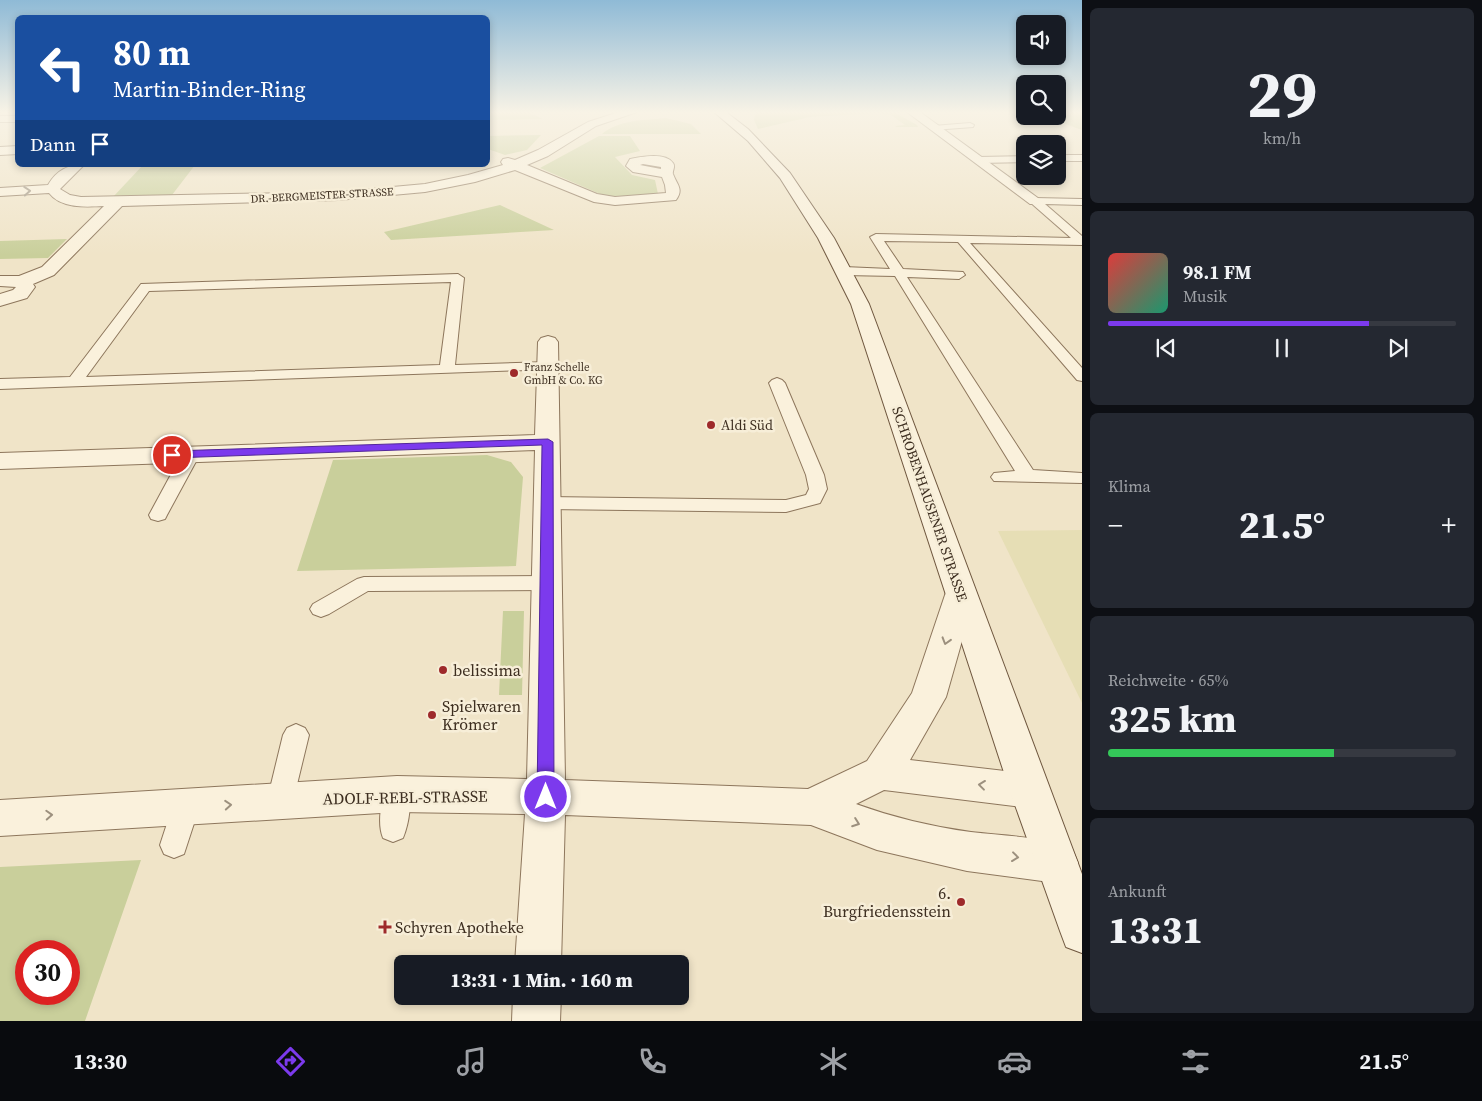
<!DOCTYPE html>
<html lang="de">
<head>
<meta charset="utf-8">
<style>
  :root { --surface:#171b24; --page:#242831; --text:#f1f3f6; --muted:#9ea1a6; --line:#363941; --accent:#7c3aed }
  body { margin:0; font-family:"Source Serif 4",serif; background:var(--page); color:var(--text); height:100vh; display:flex; flex-direction:column; font-size:19px; white-space:nowrap }
  * { box-sizing:border-box; margin:0 }
  p { font-size:16px; color:var(--muted) }
  .icon { flex:none; width:28px; height:28px; fill:none; stroke:currentColor; stroke-width:2; stroke-linecap:round; stroke-linejoin:round }
  .map { position:relative; flex:1; overflow:hidden }
  .details { display:flex; flex-direction:column; gap:8px; padding:8px; background:#0d0f14; width:400px }
  .details>* { flex:none }
  .hud { position:absolute; left:15px; top:15px; width:475px; height:152px; border-radius:8px; box-shadow:0 2px 8px #0003; background:#1a4fa0; color:#fff; overflow:hidden }
  .controls { position:absolute; left:1016px; top:15px; display:grid; gap:10px }
  .controls a { display:grid; place-items:center; width:50px; height:50px; border-radius:8px; background:var(--surface); box-shadow:0 2px 8px #0003; font-size:25px }
  .speed { position:absolute; left:15px; top:940px; display:flex; gap:10px; font-size:25px; font-weight:700; text-align:center }
  .speed>* { display:grid; place-content:center; width:65px; height:65px; border-radius:50%; background:var(--surface); box-shadow:0 2px 8px #0003; line-height:1 }
  .speed .limit { border:8px solid #d22; background:#fff; color:#111 }
  .pin { position:absolute; display:grid; place-items:center; width:42px; height:42px; color:#fff; margin:-21px; border:2px solid #fff; border-radius:50%; box-shadow:0 1px 5px #0007 }
  .me { position:absolute; width:55px; margin:-28px; rotate:0deg; stroke-linejoin:round; filter:drop-shadow(0 0 4px #0008) }
  .turn { display:flex; align-items:center; gap:18px; height:105px; padding:0 15px; font-size:22px }
  .turn .icon { width:65px; height:65px; stroke-width:2.5 }
  .turn b { display:block; font-size:35px; line-height:42px }
  .then { display:flex; align-items:center; height:48px; padding:0 15px; background:#0003; gap:10px; font-size:19px }
  .big { font-size:38px; font-weight:800; line-height:1.1 }
  .details .tile { flex:1; display:flex; flex-direction:column; justify-content:center; gap:8px; min-width:0; padding:0 18px; border-radius:8px; background:var(--page) }
  .details .dial { align-items:center; gap:0 }
  .dial b { font-size:65px; line-height:1 }
  .song { display:flex; align-items:center; gap:15px }
  .cover { width:60px; height:60px; border-radius:8px; background:linear-gradient(135deg,hsl(0 70% 55%),hsl(160 70% 35%)) }
  .played { height:5px; border-radius:2px; background:linear-gradient(90deg,var(--accent) 75%,var(--line) 75%) }
  .keys { display:flex; justify-content:space-around; direction:ltr }
  .heat { display:flex; justify-content:space-between; align-items:center; font-size:28px; direction:ltr }
  .charge { height:8px; border-radius:4px; background:linear-gradient(90deg,#34c759 65%,var(--line) 0) }
  .trip { position:absolute; left:394px; top:955px; width:295px; height:50px; border-radius:8px; background:var(--surface); box-shadow:0 2px 8px #0003; font-weight:800; line-height:50px; text-align:center }
  .dock { display:flex; height:80px; justify-content:space-around; align-items:center; background:#090b0e; color:var(--muted) }
  .dock .icon { width:35px; height:35px }
  .dock .selected { color:var(--accent) }
  .dock b { font-size:22px; color:var(--text) }
  main { display:flex; flex:1; min-height:0 }
  .map>svg:first-child { display:block }
  .farmland { fill:#e6deb5 }
  .green { fill:#c9cf9b; fill-rule:evenodd }
  .lines { fill:none; stroke-linecap:round; stroke-linejoin:round }
  .lane-casing { stroke:#8d765c; stroke-width:2 }
  .street-casing { stroke:#8d765c; stroke-width:2 }
  .secondary-casing { stroke:#6f573f; stroke-width:2 }
  .lane { fill:#faf1dc; fill-rule:evenodd }
  .street { fill:#faf1dc; fill-rule:evenodd }
  .secondary { fill:#faf1dc; fill-rule:evenodd }
  .oneway { stroke:#9c907e }
  .route { fill:#7c3aed; stroke:#51269a }
  .poi-dot { fill:#9e2a2b; stroke:#f7eed8; stroke-width:2 }
  .labels { text-anchor:middle; stroke-width:5; stroke-linejoin:round; paint-order:stroke }
  .far-street-label { font-size:11px; fill:#3d2e20; stroke:#f7eed8 }
  .far-poi-label { font-size:11px; fill:#3d2e20; stroke:#f7eed8; text-anchor:start }
  .poi-label { font-size:14px; fill:#3d2e20; stroke:#f7eed8; text-anchor:start }
  .street-label { font-size:14px; fill:#3d2e20; stroke:#f7eed8 }
  .near-poi-label { font-size:16px; fill:#3d2e20; stroke:#f7eed8; text-anchor:start }
  .near-street-label { font-size:16px; fill:#3d2e20; stroke:#f7eed8 }
</style>
</head>
<body>
<main>
<div class="map">
<svg width="1082" height="1021" viewBox="0 0 1082 1021">
  <rect width="100%" height="100%" fill="#f0e4c8"/>
  <path class="farmland" d="M 1082,530 L 1082,703 L 998,531 Z"/>
  <path class="green" d="M 488,112 L 528,112 L 543,119 L 488,120 Z
    M 759,112 L 894,112 L 917,125 L 918,127 L 897,127 L 895,126 L 905,125 L 891,115 L 879,113 L 810,117 L 758,129 L 754,120 L 755,115 Z
    M 1058,112 L 1082,112 L 1082,130 L 1043,116 L 1058,116 Z
    M 666,118 L 691,124 L 701,134 L 602,134 C 618,120 645,120 666,118 Z
    M 541,135 L 527,150 L 505,155 L 488,149 L 488,136 Z
    M 599,136 L 630,136 L 640,151 L 615,157 L 632,175 L 655,180 L 658,194 L 607,197 L 540,168 Z
    M 143,165 L 195,165 L 172,195 L 113,197 Z
    M 500,205 L 554,230 L 391,240 L 384,232 Z
    M 67,239 L 48,258 L 0,259 L 0,241 Z
    M 487,455 L 511,462 L 523,477 L 516,566 L 297,571 L 333,460 Z
    M 503,611 L 524,611 L 522,695 L 499,695 Z
    M 141,860 L 85,1021 L 0,1021 L 0,867 ZM 26,951 L 69,951 L 69,994 L 26,994 Z"/>
  <g class="lines">
    <defs>
      <path id="lane" d="M 970,123 L 974,125 L 973,127 L 933,130 L 929,128 L 933,126 Z
        M 1058,155 L 1082,155 L 1082,161 L 1058,161 Z
        M 1025,156 L 1025,162 L 978,163 L 974,160 L 978,157 Z
        M 1035,198 L 1082,199 L 1082,205 L 1045,204 L 1082,236 L 1082,245 L 970,243 L 1082,368 L 1082,381 L 1077,380 L 958,242 L 884,241 L 903,269 L 963,272 L 965,275 L 959,279 L 907,277 L 1033,470 L 1082,473 L 1082,483 L 994,481 L 991,477 L 994,473 L 1015,471 L 895,276 L 844,275 L 838,271 L 844,267 L 890,269 L 870,237 L 876,234 L 1071,238 L 1031,203 L 1031,199 Z
        M 458,274 L 464,278 L 455,365 L 548,362 L 553,363 L 555,366 L 553,369 L 0,389 L 0,379 L 70,377 L 141,284 ZM 451,282 L 440,365 L 86,377 L 149,291 Z
        M 777,378 L 782,380 L 785,383 L 824,475 L 827,489 L 820,503 L 786,512 L 547,509 L 540,507 L 538,503 L 540,499 L 547,497 L 786,500 L 806,495 L 809,489 L 806,475 L 769,383 L 772,380 Z
        M 191,449 L 197,450 L 200,454 L 167,515 L 165,519 L 158,521 L 151,519 L 149,515 L 182,454 L 185,450 Z
        M 547,576 L 554,578 L 557,583 L 554,588 L 547,590 L 368,591 L 329,614 L 321,617 L 313,614 L 310,609 L 313,604 L 357,579 L 364,577 Z
        M 296,724 L 305,728 L 309,735 L 293,801 L 290,810 L 280,813 L 270,810 L 267,801 L 283,735 L 287,728 Z
        M 397,782 L 406,786 C 413,800 409,823 403,838 L 393,842 L 383,838 C 377,823 381,800 388,786 Z
        M 185,796 L 195,799 L 199,808 L 184,854 L 174,858 L 164,854 L 160,845 L 175,799 Z"/>
      <path id="street" d="M 619,112 L 637,112 L 596,126 L 548,156 L 527,165 L 597,194 L 615,197 L 666,193 L 665,185 L 662,177 L 633,172 L 626,166 L 630,159 C 641,157 665,152 673,163 C 676,167 672,170 673,174 C 677,185 684,189 676,200 L 615,205 L 594,202 L 515,170 L 475,182 L 425,192 L 338,200 L 122,206 L 54,275 L 33,284 L 35,287 L 27,298 L 0,306 L 0,294 L 13,290 L 16,287 L 0,286 L 0,276 L 19,276 L 42,267 L 104,206 C 87,207 61,209 49,193 L 0,196 L 0,188 L 48,185 C 57,170 67,165 84,165 L 60,189 L 70,195 L 81,197 L 338,192 L 425,184 L 468,175 L 503,165 L 501,162 L 503,159 L 508,158 L 515,160 L 538,150 L 588,122 ZM 643,164 L 661,167 L 661,169 L 640,165 Z
        M 907,112 L 920,112 L 1042,201 L 1040,204 L 1030,204 Z
        M 0,116 L 18,116 L 18,122 L 0,122 Z
        M 18,146 L 18,154 L 0,155 L 0,147 Z
        M 548,336 L 555,338 L 558,342 L 565,780 L 808,789 L 867,761 L 912,693 L 945,595 L 949,587 L 960,584 L 971,587 L 975,595 L 946,697 L 910,760 L 1030,774 L 1044,779 L 1050,791 L 1044,803 L 1030,808 L 884,790 L 856,804 C 892,817 932,827 971,832 C 1004,836 1041,836 1072,849 L 1078,863 L 1072,877 L 1057,883 L 967,871 L 877,850 L 811,825 L 565,815 L 561,964 L 515,964 L 525,814 L 397,812 L 0,836 L 0,800 L 397,776 L 527,779 L 535,450 L 0,469 L 0,453 L 535,435 L 538,342 L 541,338 Z
        M 513,996 L 561,996 L 560,1021 L 512,1021 Z"/>
      <path id="secondary" d="M 714,112 L 726,112 L 748,129 L 790,173 L 834,238 L 869,304 L 1082,874 L 1082,953 L 1066,947 L 1060,931 L 1010,791 L 851,304 L 818,238 L 780,178 L 748,141 Z"/>
    </defs>
    <use href="#lane" class="lane-casing"/>
    <use href="#street" class="street-casing"/>
    <use href="#secondary" class="secondary-casing"/>
    <use href="#lane" class="lane"/>
    <use href="#street" class="street"/>
    <use href="#secondary" class="secondary"/>
  </g>
  <defs><path id="oneway-chevron" d="M-2-3.5L2.5 0L-2 3.5" fill="none" stroke-width="1.6" stroke-linecap="round" stroke-linejoin="round" transform="scale(1.25)"/></defs>
  <g class="oneway">
    <use href="#oneway-chevron" transform="translate(27 191) rotate(-4)"/>
    <use href="#oneway-chevron" transform="translate(946 641) rotate(107)"/>
    <use href="#oneway-chevron" transform="translate(982 785) rotate(-173)"/>
    <use href="#oneway-chevron" transform="translate(228 805) rotate(-4)"/>
    <use href="#oneway-chevron" transform="translate(49 815) rotate(-3)"/>
    <use href="#oneway-chevron" transform="translate(856 823) rotate(20)"/>
    <use href="#oneway-chevron" transform="translate(1015 857) rotate(7)"/>
  </g>
  <linearGradient id="sky" x2="0" y2="1"><stop stop-color="#8fbad6"/><stop offset="0.44" stop-color="#f8f3e6"/><stop offset="1" stop-color="#f8f3e6" stop-opacity="0"/></linearGradient>
  <rect width="1082" height="255" fill="url(#sky)"/>
  <path class="route" d="M 548,439 L 553,442 L 554,797 L 551,802 L 546,804 L 540,802 L 537,797 L 542,445 L 172,458 L 167,455 L 172,451 Z"/>
  <g class="poi-dot">
    <circle cx="514" cy="373" r="5"/>
    <circle cx="711" cy="425" r="5"/>
    <circle cx="443" cy="670" r="5"/>
    <circle cx="432" cy="715" r="5"/>
    <circle cx="961" cy="902" r="5"/>
    <path d="M382.5 919.5h5v5h5v5h-5v5h-5v-5h-5v-5h5z"/>
  </g>
  <g class="labels">
    <g class="far-street-label">
      <text transform="translate(322 195) rotate(-3)" y="4">DR.-BERGMEISTER-STRASSE</text>
    </g>
    <g class="far-poi-label">
      <text x="524" y="371">Franz Schelle<tspan x="524" dy="13">GmbH &amp; Co. KG</tspan></text>
    </g>
    <g class="poi-label">
      <text x="721" y="430">Aldi Süd</text>
    </g>
    <g class="street-label">
      <text transform="translate(930 504) rotate(71)" y="5">SCHROBENHAUSENER STRASSE</text>
    </g>
    <g class="near-poi-label">
      <text x="453" y="676">belissima</text>
      <text x="442" y="712">Spielwaren<tspan x="442" dy="18">Krömer</tspan></text>
      <text x="951" y="899" text-anchor="end">6.<tspan x="951" dy="18">Burgfriedensstein</tspan></text>
      <text x="395" y="933">Schyren Apotheke</text>
    </g>
    <g class="near-street-label">
      <text transform="translate(405 797) rotate(-1)" y="6">ADOLF-REBL-STRASSE</text>
    </g>
  </g>
</svg>
<div class="controls">
<a><svg class="icon" aria-label="sound" viewBox="0 0 24 24"><path d="M4 9h4l5-4v14l-5-4H4zM17 9q2 3 0 6"/></svg></a>
<a><svg class="icon" aria-label="search" viewBox="0 0 24 24"><circle cx="10" cy="10" r="6"/><path d="M15 15l6 6"/></svg></a>
<a><svg class="icon" aria-label="layers" viewBox="0 0 24 24"><path d="M12 4l9 5-9 5-9-5zM3 14l9 5 9-5"/></svg></a>
</div>
<div class="speed"><div class="limit">30</div></div>
<div class="pin" style="left:172px;top:455px;background:#d93025"><svg class="icon" aria-label="arrive" viewBox="0 0 24 24"><path d="M6 21V4h12l-3 4 3 4H6"/></svg></div>
<svg class="me" style="left:546px;top:797px" viewBox="-20 -20 40 40"><circle r="17" fill="#7c3aed" stroke="#fff" stroke-width="3"/><path d="M0-11L8 9 0 5-8 9z" fill="#fff"/></svg>
<div class="trip">13:31 · 1 Min. · 160 m</div>
<div class="hud">
<div class="turn"><svg class="icon" aria-label="left" viewBox="0 0 24 24"><path d="M17 20v-9H6M10 6l-5 5 5 5"/></svg><div><b>80 m</b>Martin-Binder-Ring</div></div>
<div class="then">Dann<svg class="icon" aria-label="arrive" viewBox="0 0 24 24"><path d="M6 21V4h12l-3 4 3 4H6"/></svg></div>
</div>
</div>
<section class="details">
<div class="tile dial"><b>29</b><p>km/h</p></div>
<div class="tile">
<div class="song"><i class="cover"></i><div><b>98.1 FM</b><p>Musik</p></div></div>
<div class="played"></div>
<div class="keys"><svg class="icon" aria-label="previous" viewBox="0 0 24 24"><path d="M18 5L8 12l10 7zM5 5v14"/></svg><svg class="icon" aria-label="pause" viewBox="0 0 24 24"><path d="M8 5v14M16 5v14"/></svg><svg class="icon" aria-label="next" viewBox="0 0 24 24"><path d="M6 5l10 7-10 7zM19 5v14"/></svg></div>
</div>
<div class="tile"><p>Klima</p>
<div class="heat"><a>−</a><b class="big">21.5°</b><a>+</a></div>
</div>
<div class="tile"><p>Reichweite · 65%</p><b class="big">325 km</b><div class="charge"></div></div>
<div class="tile"><p>Ankunft</p><b class="big">13:31</b></div>
</section>
</main>
<nav class="dock">
<b>13:30</b>
<svg class="icon selected" aria-label="directions" viewBox="0 0 24 24"><path d="M12 3l9 9-9 9-9-9zM9 14v-3h6M13 9l2 2-2 2"/></svg>
<svg class="icon" aria-label="music" viewBox="0 0 24 24"><path d="M9 18V5l10-2v13"/><circle cx="6" cy="18" r="3"/><circle cx="16" cy="16" r="3"/></svg>
<svg class="icon" aria-label="phone" viewBox="0 0 24 24"><path d="M5 4h4l2 5-3 2q2 4 5 5l2-3 5 2v4C11 20 4 13 5 4z"/></svg>
<svg class="icon" aria-label="climate" viewBox="0 0 24 24"><path d="M12 3v18M4 7l16 10M4 17L20 7"/></svg>
<svg class="icon" aria-label="car" viewBox="0 0 24 24"><path d="M5 17H2v-5l4-1 3-4h7l3 4 3 1v5h-3M9 17h6M6 11h13"/><circle cx="7" cy="17" r="2"/><circle cx="17" cy="17" r="2"/></svg>
<svg class="icon" aria-label="filters" viewBox="0 0 24 24"><path d="M4 7h16M4 17h16"/><circle cx="9" cy="7" r="2"/><circle cx="15" cy="17" r="2"/></svg>
<b>21.5°</b>
</nav>
</body>
</html>
